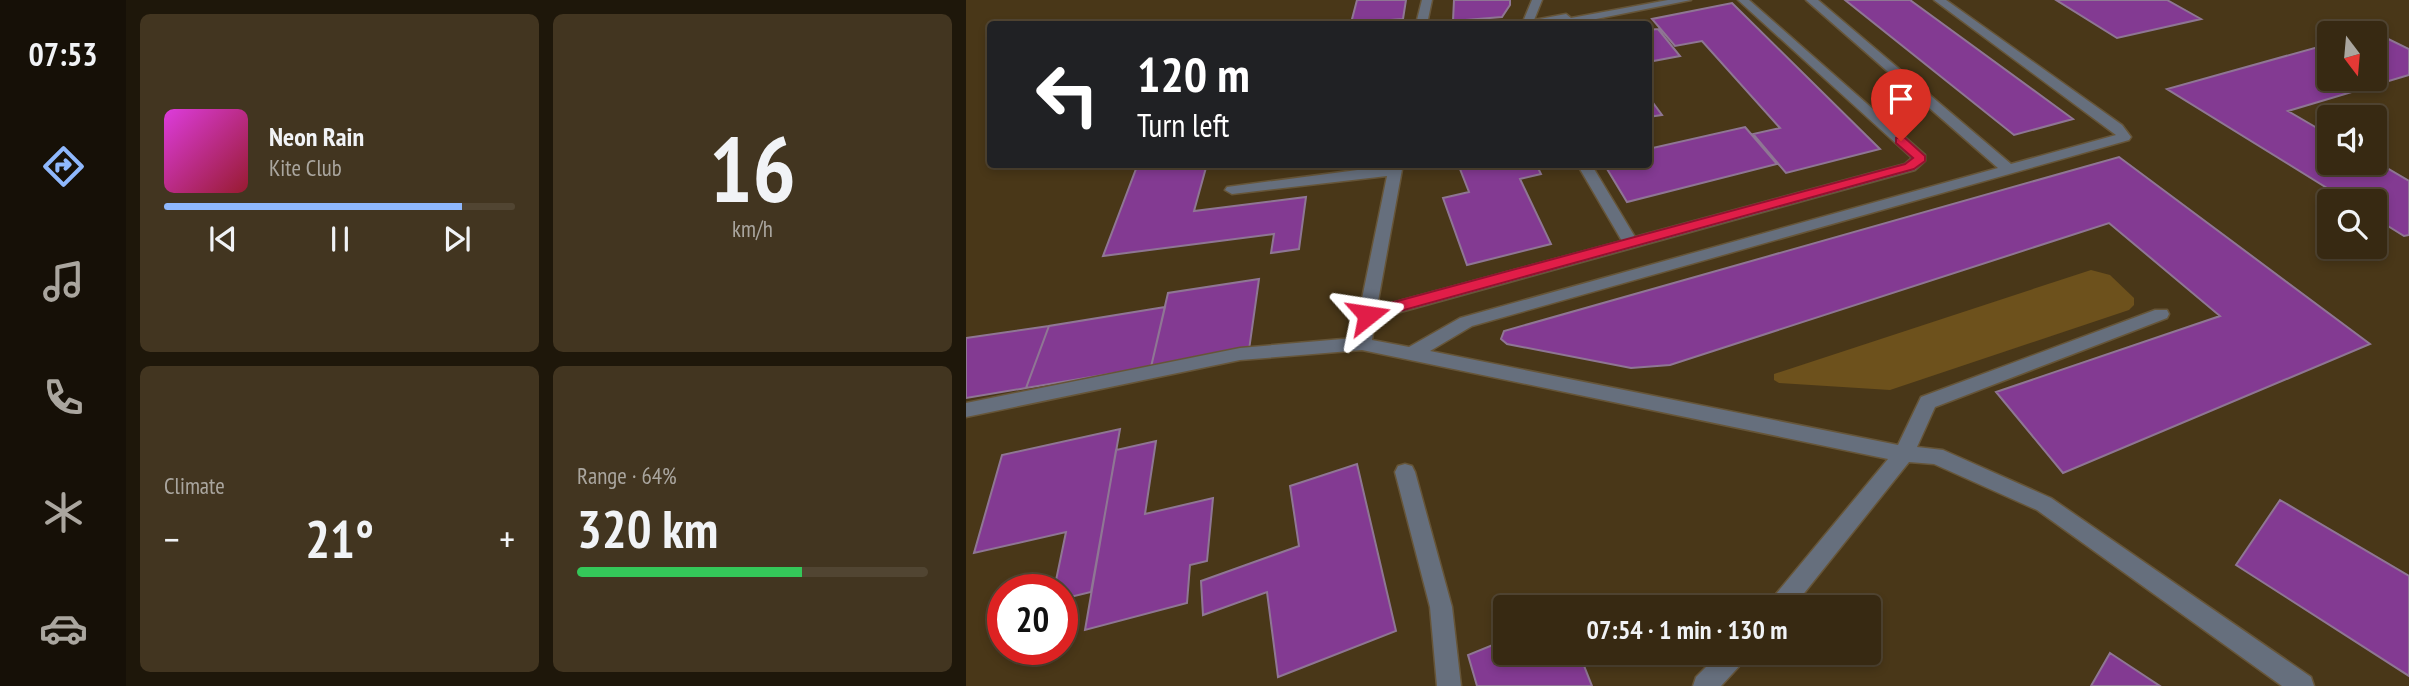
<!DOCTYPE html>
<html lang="en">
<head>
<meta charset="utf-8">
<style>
  :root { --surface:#372912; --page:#423520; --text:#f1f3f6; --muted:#aaa69f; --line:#514532; --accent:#8fb8fd }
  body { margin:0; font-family:"PT Sans Narrow",sans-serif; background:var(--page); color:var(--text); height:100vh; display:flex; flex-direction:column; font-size:26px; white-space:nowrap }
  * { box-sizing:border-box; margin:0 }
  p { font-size:23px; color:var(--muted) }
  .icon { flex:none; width:38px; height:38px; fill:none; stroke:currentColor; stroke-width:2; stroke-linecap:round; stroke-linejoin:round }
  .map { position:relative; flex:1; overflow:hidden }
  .details { display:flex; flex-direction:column; gap:14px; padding:14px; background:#1e170a; width:840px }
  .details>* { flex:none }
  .guide { position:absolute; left:21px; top:21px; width:665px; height:147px; border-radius:7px; box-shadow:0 4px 10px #0003,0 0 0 2px var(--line); background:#202124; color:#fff; overflow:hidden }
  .needle { width:46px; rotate:164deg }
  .fabs { position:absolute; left:1351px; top:21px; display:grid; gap:14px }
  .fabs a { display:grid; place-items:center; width:70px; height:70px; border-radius:7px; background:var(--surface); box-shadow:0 4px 10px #0003,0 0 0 2px var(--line); font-size:35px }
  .speed { position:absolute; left:21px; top:574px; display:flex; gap:14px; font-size:35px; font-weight:700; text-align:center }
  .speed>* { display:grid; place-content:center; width:91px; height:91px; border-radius:50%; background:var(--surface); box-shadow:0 4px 10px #0003,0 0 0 2px var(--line); line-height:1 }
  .speed .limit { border:10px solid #d22; background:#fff; color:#111 }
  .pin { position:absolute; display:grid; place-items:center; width:60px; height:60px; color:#fff; margin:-72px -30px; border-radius:50% 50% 50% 0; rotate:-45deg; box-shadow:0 0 7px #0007 }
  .pin .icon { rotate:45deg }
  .me { position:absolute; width:77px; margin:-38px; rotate:75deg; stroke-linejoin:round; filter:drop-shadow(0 0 5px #0008) }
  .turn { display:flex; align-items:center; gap:24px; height:147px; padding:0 35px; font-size:32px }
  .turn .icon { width:91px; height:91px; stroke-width:2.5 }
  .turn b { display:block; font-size:49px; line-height:60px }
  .big { font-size:52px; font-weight:700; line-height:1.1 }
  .details .tile { flex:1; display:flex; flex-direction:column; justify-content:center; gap:10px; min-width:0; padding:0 24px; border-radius:10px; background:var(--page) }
  .details .dial { align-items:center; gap:0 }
  .dial b { font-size:91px; line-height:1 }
  .song { display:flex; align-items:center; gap:21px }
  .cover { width:84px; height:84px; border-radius:10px; background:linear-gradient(135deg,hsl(300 70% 55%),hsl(350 70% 35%)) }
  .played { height:7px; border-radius:4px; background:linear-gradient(90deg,var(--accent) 85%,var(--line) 85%) }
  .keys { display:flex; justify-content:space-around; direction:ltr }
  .heat { display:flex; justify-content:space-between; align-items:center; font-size:38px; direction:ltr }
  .charge { height:10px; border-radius:5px; background:linear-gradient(90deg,#34c759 64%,var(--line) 0) }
  .details .tiles { flex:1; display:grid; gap:14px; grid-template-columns:repeat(2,1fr) }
  .trip { position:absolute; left:527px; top:595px; width:388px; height:70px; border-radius:7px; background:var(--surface); box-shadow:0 4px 10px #0003,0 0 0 2px var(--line); font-weight:700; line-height:70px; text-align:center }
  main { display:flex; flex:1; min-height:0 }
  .menu { display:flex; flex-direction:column; width:126px; justify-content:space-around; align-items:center; background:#161007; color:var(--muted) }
  .menu .icon { width:49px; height:49px }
  .menu .selected { color:var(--accent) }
  .menu b { font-size:32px; color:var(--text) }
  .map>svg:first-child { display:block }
  .green { fill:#6d511c }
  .building { fill:#833a92; stroke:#8f7694; stroke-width:2 }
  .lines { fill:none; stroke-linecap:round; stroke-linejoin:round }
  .minor-casing { stroke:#665538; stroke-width:3 }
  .minor { fill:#666f7d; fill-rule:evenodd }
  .route { fill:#e11d48; stroke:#92132f; stroke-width:2 }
</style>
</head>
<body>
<main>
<nav class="menu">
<b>07:53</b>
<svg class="icon selected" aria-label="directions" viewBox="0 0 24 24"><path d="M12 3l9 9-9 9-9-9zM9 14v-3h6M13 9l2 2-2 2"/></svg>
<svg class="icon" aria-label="music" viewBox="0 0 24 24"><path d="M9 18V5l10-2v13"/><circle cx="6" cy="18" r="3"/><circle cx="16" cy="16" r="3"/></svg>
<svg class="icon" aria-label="phone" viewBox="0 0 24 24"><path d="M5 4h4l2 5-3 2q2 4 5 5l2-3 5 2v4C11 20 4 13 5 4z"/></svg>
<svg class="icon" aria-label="climate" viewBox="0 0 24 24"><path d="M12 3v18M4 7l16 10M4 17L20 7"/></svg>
<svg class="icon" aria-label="car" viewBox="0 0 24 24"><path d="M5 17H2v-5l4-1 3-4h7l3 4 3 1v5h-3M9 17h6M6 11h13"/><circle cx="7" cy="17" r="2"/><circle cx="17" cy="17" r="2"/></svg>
</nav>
<section class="details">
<div class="tiles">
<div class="tile">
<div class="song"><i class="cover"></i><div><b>Neon Rain</b><p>Kite Club</p></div></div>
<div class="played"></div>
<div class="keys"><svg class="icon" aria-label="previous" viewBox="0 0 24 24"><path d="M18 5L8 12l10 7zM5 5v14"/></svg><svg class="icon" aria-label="pause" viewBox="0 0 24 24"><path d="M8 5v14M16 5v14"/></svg><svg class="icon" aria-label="next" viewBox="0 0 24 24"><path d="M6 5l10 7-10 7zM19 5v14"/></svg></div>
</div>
<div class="tile dial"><b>16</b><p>km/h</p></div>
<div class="tile"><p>Climate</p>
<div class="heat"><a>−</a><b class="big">21°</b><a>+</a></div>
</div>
<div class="tile"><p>Range · 64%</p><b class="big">320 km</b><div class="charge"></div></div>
</div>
</section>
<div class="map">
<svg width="1443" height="686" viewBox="0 0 1443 686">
  <rect width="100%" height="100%" fill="#493718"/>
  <path class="green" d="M 1125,270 L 1144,275 L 1168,298 L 1168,305 L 1163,310 L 924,390 L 813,383 L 808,380 L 808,374 Z"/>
  <path class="building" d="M 391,0 L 440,0 L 437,19 L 385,23 Z
    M 488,0 L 544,0 L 544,5 L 536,17 L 487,21 Z
    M 879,0 L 944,0 L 1107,119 L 1048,135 Z
    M 1090,0 L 1201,0 L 1235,19 L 1151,38 Z
    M 766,3 L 914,149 L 820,173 L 787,134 L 814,128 L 736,41 L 709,46 L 686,19 Z
    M 692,29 L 714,56 L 682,62 L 682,30 Z
    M 1408,32 L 1443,49 L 1443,75 L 1322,111 L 1363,135 L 1363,163 L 1409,161 L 1443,181 L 1443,235 L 1438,236 L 1409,218 L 1409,201 L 1382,201 L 1201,89 L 1363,44 L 1363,79 L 1409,79 L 1409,33 L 1403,33 Z
    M 682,96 L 696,115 L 682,117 Z
    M 779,127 L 811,164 L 661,202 L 638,164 L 682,164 L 682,149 Z
    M 1153,157 L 1404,344 L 1097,473 L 1030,392 L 1254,316 L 1143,223 L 704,365 L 665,368 L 541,344 L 535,339 L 538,331 Z
    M 207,164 L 241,164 L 228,211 L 340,197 L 333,249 L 305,253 L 308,234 L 137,256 L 170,169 Z
    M 492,164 L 570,164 L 575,174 L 554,179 L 585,244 L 501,265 L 477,198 L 503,192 Z
    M 293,279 L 283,350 L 185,367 L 202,293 Z
    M 199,307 L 185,367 L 60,388 L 83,326 Z
    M 83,326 L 60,388 L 0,398 L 0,338 Z
    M 154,429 L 125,592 L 96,599 L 96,590 L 88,590 L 100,532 L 8,553 L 36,455 Z
    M 190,441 L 179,514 L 247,498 L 241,561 L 224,565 L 221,603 L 119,630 L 150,450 Z
    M 391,464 L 430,631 L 312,677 L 301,592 L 237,615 L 235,581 L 333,546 L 324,486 Z
    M 1314,500 L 1443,576 L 1443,676 L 1270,565 Z
    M 539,640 L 539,653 L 613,653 L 626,686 L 511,686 L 502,655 Z
    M 1144,653 L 1194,686 L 1125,686 Z"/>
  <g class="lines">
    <defs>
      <path id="minor" d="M 456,0 L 466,0 L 461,24 L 450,24 Z
        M 566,0 L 576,0 L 568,20 L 600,14 L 605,18 L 702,0 L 725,0 L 605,24 L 556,24 Z
        M 772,0 L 783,0 L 959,155 L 959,161 L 949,170 L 409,319 L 406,340 L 443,347 L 494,318 L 1032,168 L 840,0 L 852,0 L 1045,164 L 1150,135 L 968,0 L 980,0 L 1156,125 L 1165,137 L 1163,140 L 506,326 L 464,351 L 932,445 L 955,397 L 1189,310 L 1201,310 L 1203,314 L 1201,318 L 969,407 L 951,447 L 977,450 L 1085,498 L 1345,677 L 1348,686 L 1316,686 L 1071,510 L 968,464 L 943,462 L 827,607 L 802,607 L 805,600 L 922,459 L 396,350 L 274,360 L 0,417 L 0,403 L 274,348 L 388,338 L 421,176 L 266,194 L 259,190 L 261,187 L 437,164 L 411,307 L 656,241 L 611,164 L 625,164 L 669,237 L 939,164 L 946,158 Z
        M 439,464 L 446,466 L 449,472 L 486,607 L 495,686 L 471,686 L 464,607 L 429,472 L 432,466 Z
        M 754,653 L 782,653 L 778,661 L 755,686 L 727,686 L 730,677 Z"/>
    </defs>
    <use href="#minor" class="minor-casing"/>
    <use href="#minor" class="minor"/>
  </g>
  <path class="route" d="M 930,138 L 939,138 L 959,156 L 959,161 L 948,169 L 402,320 L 394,315 L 402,309 L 939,164 L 947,158 L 930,143 Z"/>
</svg>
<div class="fabs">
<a><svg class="needle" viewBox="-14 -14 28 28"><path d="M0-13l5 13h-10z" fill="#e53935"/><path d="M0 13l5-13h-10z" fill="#aaa69f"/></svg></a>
<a><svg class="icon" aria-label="sound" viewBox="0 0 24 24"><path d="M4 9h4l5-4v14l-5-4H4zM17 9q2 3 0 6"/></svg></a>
<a><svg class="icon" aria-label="search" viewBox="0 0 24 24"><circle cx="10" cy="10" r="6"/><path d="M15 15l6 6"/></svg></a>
</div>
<div class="speed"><div class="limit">20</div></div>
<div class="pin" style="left:935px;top:141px;background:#d93025"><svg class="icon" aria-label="arrive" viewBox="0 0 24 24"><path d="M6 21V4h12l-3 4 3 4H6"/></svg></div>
<svg class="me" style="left:402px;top:315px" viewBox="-20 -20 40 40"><path d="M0-17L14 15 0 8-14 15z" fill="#e11d48" stroke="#fff" stroke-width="4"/></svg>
<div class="trip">07:54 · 1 min · 130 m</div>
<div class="guide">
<div class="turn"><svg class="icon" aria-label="left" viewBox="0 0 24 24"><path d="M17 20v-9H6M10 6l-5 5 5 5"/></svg><div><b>120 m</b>Turn left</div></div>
</div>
</div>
</main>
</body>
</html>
